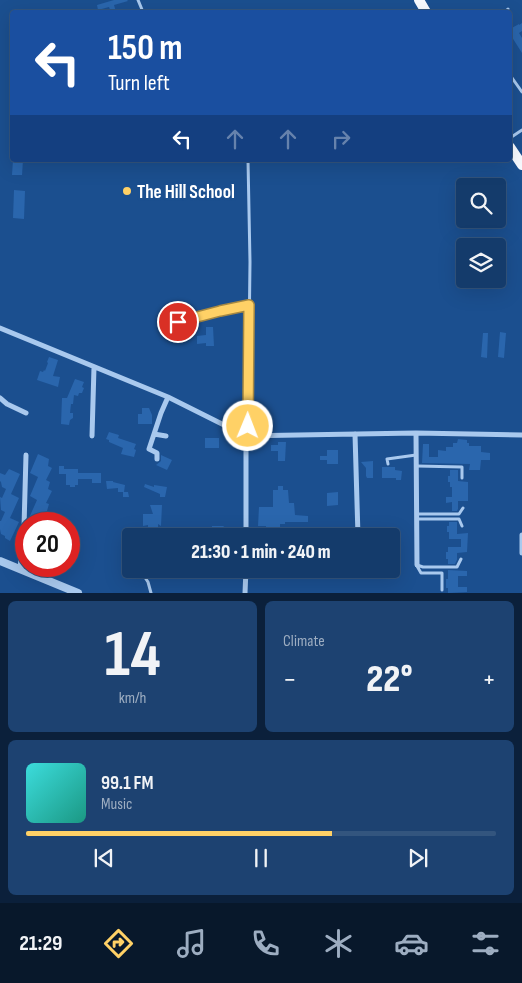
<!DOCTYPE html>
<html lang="en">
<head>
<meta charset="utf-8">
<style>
  :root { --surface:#143b6b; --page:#1d4271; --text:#f1f3f6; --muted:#9dadc1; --line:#33557e; --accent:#ffd166 }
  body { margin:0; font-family:"Sofia Sans Condensed",sans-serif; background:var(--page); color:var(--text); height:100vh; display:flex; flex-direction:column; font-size:19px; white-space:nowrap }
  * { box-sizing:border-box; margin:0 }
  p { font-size:16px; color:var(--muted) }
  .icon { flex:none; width:28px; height:28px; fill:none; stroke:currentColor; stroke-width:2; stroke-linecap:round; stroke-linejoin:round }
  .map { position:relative; height:593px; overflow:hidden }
  .panel { display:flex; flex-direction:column; gap:8px; padding:8px; background:#0b203b; flex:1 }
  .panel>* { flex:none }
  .banner { position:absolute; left:10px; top:10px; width:502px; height:152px; border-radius:5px; box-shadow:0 5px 20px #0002,0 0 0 1px var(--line); background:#1a4fa0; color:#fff; overflow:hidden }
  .buttons { position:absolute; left:456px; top:178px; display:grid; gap:10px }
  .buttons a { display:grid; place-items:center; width:50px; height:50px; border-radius:5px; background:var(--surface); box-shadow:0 5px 20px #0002,0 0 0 1px var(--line); font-size:25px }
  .speed { position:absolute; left:15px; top:512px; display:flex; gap:10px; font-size:25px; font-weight:700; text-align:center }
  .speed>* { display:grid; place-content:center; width:65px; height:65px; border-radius:50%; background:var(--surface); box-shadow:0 5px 20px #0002,0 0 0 1px var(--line); line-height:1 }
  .speed .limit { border:8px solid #d22; background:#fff; color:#111 }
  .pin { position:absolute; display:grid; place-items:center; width:42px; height:42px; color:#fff; margin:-21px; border:2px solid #fff; border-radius:50%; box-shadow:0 1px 5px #0007 }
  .me { position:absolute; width:55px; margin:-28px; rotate:1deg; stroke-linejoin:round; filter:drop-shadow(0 0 4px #0008) }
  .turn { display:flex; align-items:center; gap:18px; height:105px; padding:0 15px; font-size:22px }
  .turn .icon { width:65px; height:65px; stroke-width:2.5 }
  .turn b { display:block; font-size:35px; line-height:42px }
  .lanes { display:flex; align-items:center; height:48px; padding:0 15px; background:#0003; justify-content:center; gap:25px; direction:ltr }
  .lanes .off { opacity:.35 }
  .big { font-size:38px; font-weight:800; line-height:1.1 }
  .panel .card { flex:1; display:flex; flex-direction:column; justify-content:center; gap:8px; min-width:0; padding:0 18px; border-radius:8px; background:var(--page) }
  .panel .dial { align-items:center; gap:0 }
  .dial b { font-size:65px; line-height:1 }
  .song { display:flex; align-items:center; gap:15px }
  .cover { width:60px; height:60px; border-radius:8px; background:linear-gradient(135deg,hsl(180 70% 55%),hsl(170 70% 35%)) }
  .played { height:5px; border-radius:2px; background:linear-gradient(90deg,var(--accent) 65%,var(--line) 65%) }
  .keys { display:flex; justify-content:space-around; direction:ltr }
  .heat { display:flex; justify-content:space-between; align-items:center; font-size:28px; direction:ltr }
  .panel .tiles { flex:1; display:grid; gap:8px; grid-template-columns:1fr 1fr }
  .card:last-child { grid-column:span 2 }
  .trip { position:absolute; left:122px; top:528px; width:278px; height:50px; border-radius:5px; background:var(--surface); box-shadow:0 5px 20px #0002,0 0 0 1px var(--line); font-weight:800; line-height:50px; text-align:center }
  .menu { display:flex; height:80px; justify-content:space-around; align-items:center; background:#08182b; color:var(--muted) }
  .menu .icon { width:35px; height:35px }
  .menu .on { color:var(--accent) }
  .menu b { font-size:22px; color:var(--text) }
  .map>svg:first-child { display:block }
  .building { fill:#2a66ad }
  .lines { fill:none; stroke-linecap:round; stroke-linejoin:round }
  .service { stroke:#a9c9ee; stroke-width:3 }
  .minor { stroke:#a9c9ee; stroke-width:5 }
  .tertiary { stroke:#a9c9ee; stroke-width:8 }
  .trunk { stroke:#f8faff; stroke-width:10 }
  .route-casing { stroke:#a68842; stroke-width:12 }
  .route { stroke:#ffd166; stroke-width:9 }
  .poi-dot { fill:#ffd166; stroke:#1b4f8f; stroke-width:2 }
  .labels { text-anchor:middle; stroke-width:5; stroke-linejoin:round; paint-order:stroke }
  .poi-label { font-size:19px; font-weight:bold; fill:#fff; stroke:#1b4f8f; text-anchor:start }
</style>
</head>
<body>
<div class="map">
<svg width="522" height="593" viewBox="0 0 522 593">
  <rect width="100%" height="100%" fill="#1b4f8f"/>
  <path class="building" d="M 114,0 L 127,0 L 128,1 L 114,5 L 116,12 L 111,12 L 109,7 L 98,10 L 97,5 Z
    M 522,23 L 522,31 L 519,33 L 522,38 L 522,53 L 510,34 L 510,29 L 519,24 L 519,25 Z
    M 13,160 L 23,160 L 22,175 L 12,175 Z
    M 14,190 L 25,191 L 24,219 L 13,218 Z
    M 206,327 L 213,327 L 214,346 L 206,346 L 206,343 L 197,344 L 197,336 L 206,335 Z
    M 500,332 L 506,333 L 504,358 L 498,357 Z
    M 483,333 L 488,333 L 487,358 L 481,357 Z
    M 49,357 L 58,360 L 53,376 L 60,377 L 58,387 L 37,380 L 40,371 L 43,372 L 44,370 L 45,371 L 48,363 L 47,362 Z
    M 75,379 L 84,382 L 82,387 L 84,388 L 82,393 L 79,393 L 78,396 L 74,395 L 73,404 L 71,404 L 70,413 L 73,413 L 73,418 L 70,420 L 69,425 L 61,424 L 62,398 L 67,398 Z
    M 142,408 L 149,408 L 152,415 L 152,424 L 138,424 L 138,414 L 142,414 Z
    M 109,432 L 119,435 L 118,438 L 136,444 L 134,449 L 136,450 L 134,457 L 121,454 L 123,448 L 109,442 L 109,440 L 106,439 Z
    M 205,438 L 219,438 L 219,448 L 205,448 Z
    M 458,439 L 467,440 L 467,443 L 469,443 L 469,446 L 481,446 L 481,452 L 490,453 L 490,460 L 481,460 L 480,470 L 469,470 L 470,464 L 422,463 L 423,444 L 429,444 L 429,457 L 438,457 L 438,450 L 446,451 L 446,447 L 453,447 L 453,443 L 457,443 Z
    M 278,442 L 286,442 L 285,461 L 278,461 L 278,451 L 271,451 L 271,445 L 278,445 Z
    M 327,450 L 338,450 L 338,464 L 327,464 L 327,460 L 320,460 L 320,456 L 327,456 Z
    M 38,454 L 49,459 L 48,466 L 52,468 L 46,480 L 50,482 L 48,489 L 52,491 L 46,503 L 49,504 L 47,511 L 51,513 L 46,524 L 37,524 L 38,522 L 29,518 L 37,500 L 30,496 L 38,477 L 30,473 Z
    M 161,455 L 172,460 L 167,470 L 156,465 L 161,461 Z
    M 373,461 L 373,478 L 367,478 L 366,476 L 366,468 L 361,462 Z
    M 59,466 L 64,466 L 64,469 L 78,469 L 78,473 L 101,473 L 101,483 L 92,483 L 92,479 L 78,479 L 78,485 L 75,485 L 75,487 L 70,487 L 70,485 L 66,485 L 66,474 L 59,474 Z
    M 382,467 L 395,467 L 395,470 L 402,471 L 401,480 L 396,480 L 396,478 L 382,478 Z
    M 9,469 L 20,474 L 11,494 L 19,498 L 10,518 L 19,522 L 10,541 L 5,538 L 5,536 L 1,534 L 0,529 L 0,521 L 1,521 L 5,512 L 1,510 L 0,497 L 2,498 L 6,489 L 2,487 L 1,482 L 0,481 L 0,473 L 5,475 Z
    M 450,470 L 458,470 L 458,481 L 468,482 L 468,501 L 458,501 L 458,509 L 457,511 L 452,511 L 452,502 L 446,503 L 446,497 L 452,497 L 452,487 L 450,487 L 450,482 L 448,482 L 448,476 L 450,476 Z
    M 106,481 L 113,481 L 113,482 L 125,485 L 124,492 L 128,492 L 129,497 L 123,497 L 123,492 L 118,492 L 118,488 L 107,489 Z
    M 145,484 L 154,487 L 154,485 L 167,487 L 165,497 L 160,497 L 160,494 L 144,487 Z
    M 278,486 L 283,486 L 283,490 L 288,490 L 289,503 L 294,503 L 295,515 L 308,516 L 308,522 L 285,522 L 285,524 L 280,524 L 280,536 L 269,536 L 269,530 L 266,530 L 266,526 L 258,526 L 259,507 L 273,507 L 273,490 L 278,490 Z
    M 338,492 L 338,505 L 327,506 L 327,493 Z
    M 150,505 L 162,505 L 161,526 L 158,524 L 158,533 L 152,533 L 151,535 L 148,535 L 148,525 L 143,526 L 143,514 L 153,514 Z
    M 449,522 L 457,522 L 457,534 L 468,533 L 467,552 L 457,553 L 457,560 L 455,564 L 448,564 L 448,559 L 446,559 L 446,552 L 448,552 L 448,547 L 461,547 L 461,539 L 449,539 L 449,532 L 447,532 L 447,526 L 449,526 Z
    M 212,526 L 223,526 L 226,528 L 242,534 L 242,536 L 212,536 Z
    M 448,570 L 467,571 L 467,576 L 458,576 L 458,587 L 467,587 L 467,592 L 448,593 L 448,588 L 446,588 L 446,579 L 448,579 Z"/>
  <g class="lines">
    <path class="service" d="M 138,0 L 143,12
      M 505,12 L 508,9
      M 510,75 L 522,92
      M 510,138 L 522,130
      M 166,323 L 178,322 L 220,311 L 249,305
      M 246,435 L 248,425 L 250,262 L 248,160
      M 388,464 L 387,459 L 416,455
      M 417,466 L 462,467 L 462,478
      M 417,514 L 459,514 L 463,508
      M 417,519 L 459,519 L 462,526
      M 417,565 L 423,567 L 457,567 L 461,559
      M 417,566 L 421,573 L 442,573 L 442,590
      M 141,569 L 142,573 L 148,582 L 151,593"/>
    <path class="minor" d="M 0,328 L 168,397 L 246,436 L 416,433 L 522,435
      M 0,398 L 7,404 L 26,413
      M 416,433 L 417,565
      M 154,434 L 166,436
      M 355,434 L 358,536
      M 92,436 L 94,367
      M 157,459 L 157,453 L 149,449 L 161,413 L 168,397
      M 246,536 L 246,436
      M 522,553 L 522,535
      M 20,569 L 24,527 L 26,455
      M 245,593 L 246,569"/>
    <path class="tertiary" d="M 0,561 L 78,593"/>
    <path class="trunk" d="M 419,0 L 426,12
      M 510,147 L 522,165"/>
  </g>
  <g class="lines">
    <defs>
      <path id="route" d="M 178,322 L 220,311 L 249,305 L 248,426"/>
    </defs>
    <use href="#route" class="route-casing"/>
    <use href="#route" class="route"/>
  </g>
  <circle class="poi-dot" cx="127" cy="191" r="5"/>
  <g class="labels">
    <g class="poi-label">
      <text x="137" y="198">The Hill School</text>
    </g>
  </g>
</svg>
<div class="buttons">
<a><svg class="icon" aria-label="search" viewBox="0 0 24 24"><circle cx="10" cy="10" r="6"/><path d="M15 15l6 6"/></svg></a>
<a><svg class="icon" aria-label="layers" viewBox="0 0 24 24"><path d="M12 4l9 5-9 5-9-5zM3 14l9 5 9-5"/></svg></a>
</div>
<div class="speed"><div class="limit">20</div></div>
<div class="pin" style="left:178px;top:322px;background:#d93025"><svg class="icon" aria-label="arrive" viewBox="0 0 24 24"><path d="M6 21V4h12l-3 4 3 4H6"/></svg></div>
<svg class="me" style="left:248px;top:426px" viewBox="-20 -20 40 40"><circle r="17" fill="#ffd166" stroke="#fff" stroke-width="3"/><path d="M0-11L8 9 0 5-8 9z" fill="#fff"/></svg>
<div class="trip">21:30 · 1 min · 240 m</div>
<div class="banner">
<div class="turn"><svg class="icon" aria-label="left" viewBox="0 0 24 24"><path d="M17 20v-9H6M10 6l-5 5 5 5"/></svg><div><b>150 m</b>Turn left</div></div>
<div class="lanes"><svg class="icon" aria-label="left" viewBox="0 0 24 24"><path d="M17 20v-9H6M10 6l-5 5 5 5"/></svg><svg class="icon off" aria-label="ahead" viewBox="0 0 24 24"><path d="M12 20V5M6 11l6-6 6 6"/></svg><svg class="icon off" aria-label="ahead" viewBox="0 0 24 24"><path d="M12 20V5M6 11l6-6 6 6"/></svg><svg class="icon off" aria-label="right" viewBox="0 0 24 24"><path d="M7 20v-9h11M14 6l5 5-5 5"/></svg></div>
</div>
</div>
<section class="panel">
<div class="tiles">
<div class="card dial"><b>14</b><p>km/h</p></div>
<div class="card"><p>Climate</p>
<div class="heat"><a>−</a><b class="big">22°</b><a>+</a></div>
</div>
<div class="card">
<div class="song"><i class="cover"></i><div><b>99.1 FM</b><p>Music</p></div></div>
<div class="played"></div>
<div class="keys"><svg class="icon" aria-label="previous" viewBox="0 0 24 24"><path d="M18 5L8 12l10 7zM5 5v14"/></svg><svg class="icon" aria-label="pause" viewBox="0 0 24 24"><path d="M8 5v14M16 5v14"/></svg><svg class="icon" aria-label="next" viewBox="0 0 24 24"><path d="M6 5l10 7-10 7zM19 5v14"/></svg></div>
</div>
</div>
</section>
<nav class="menu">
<b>21:29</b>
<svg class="icon on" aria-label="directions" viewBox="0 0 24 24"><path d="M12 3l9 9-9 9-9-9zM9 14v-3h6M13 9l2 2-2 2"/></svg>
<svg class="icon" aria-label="music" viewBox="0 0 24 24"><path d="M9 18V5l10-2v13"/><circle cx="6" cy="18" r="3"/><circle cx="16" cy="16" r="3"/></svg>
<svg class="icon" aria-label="phone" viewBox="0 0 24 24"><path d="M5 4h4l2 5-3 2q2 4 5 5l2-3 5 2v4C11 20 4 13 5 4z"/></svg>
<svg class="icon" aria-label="climate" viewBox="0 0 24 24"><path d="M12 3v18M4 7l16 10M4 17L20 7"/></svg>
<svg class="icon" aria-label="car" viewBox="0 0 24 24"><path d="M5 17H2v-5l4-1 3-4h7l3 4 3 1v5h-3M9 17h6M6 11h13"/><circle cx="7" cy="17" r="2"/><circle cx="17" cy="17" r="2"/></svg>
<svg class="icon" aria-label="filters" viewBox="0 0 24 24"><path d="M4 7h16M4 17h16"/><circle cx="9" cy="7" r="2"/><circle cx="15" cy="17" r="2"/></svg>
</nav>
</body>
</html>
